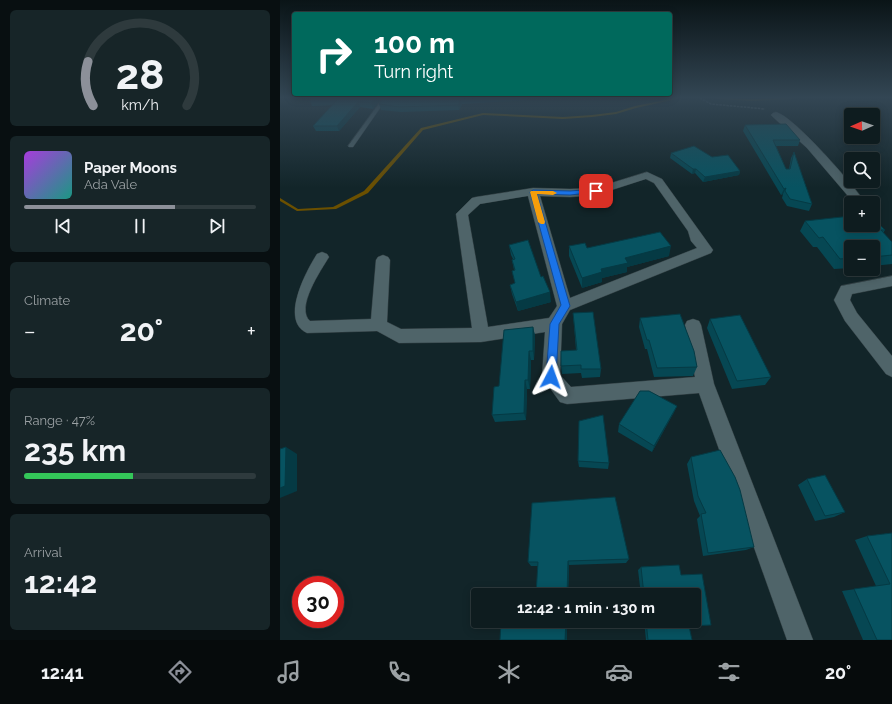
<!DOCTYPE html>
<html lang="en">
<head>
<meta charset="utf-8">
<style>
  :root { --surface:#0e1c1f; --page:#172528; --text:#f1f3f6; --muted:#9ba1a4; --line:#2e3a3d; --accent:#8c9099 }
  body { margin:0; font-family:Raleway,sans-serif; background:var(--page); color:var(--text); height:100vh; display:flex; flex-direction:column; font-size:15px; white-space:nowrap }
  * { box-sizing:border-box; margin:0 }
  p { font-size:13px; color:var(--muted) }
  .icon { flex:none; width:22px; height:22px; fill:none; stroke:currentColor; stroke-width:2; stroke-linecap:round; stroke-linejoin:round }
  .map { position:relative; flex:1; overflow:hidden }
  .sheet { display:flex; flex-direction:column; gap:10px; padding:10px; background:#080f11; width:280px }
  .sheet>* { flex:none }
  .top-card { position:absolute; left:12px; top:12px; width:380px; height:84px; border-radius:4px; box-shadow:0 2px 10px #0003,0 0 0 1px var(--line); background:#00695c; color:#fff; overflow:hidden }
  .needle { width:26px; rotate:268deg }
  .buttons { position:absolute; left:564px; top:108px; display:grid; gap:8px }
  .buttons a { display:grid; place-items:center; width:36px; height:36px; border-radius:4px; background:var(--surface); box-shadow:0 2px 10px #0003,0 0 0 1px var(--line); font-size:20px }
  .speed { position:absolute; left:12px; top:576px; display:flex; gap:8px; font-size:20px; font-weight:700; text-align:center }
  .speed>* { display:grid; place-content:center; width:52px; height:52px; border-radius:50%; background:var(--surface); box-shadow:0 2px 10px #0003,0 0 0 1px var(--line); line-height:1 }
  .speed .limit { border:6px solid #d22; background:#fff; color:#111 }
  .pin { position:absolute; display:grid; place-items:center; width:34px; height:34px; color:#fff; margin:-17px; border-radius:8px; box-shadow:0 2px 6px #0006 }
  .me { position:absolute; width:44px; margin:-22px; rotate:4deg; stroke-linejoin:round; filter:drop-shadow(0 0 3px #0008) }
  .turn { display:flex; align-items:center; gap:14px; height:84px; padding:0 16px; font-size:18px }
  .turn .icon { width:52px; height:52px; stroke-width:2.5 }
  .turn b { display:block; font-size:28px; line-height:34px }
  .big { font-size:30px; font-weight:700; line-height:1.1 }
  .sheet .widget { flex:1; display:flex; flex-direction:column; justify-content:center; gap:6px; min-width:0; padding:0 14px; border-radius:6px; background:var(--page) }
  .sheet .dial { align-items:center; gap:0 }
  .dial svg { height:104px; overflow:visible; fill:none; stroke:var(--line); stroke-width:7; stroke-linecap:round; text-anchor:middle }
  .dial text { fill:var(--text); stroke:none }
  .song { display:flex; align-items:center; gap:12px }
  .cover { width:48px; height:48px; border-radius:6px; background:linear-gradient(135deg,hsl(280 70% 55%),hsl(170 70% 35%)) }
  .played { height:4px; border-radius:2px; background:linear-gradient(90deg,var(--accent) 65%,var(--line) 65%) }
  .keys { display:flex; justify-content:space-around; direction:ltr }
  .heat { display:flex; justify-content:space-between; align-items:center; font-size:22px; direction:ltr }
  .charge { height:6px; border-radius:3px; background:linear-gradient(90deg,#34c759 47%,var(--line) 0) }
  .trip { position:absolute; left:191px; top:588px; width:230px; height:40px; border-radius:4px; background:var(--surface); box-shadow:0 2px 10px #0003,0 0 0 1px var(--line); font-weight:700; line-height:40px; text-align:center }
  .dock { display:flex; height:64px; justify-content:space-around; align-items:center; background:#060b0c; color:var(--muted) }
  .dock .icon { width:28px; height:28px }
  .dock .active { color:var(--accent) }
  .dock b { font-size:18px; color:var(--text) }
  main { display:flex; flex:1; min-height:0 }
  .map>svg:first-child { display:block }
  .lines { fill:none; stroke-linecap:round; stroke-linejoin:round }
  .stream { fill:#6b5000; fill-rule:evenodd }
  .service-casing { stroke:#334044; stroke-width:1 }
  .minor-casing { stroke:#334044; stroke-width:1 }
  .path { stroke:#536367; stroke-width:1.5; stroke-dasharray:2.5 1; stroke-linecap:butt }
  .service { fill:#4f6469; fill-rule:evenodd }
  .minor { fill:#4f6469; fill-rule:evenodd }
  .wall { fill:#064753 }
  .shaded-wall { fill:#053a44 }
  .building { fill:#075361; stroke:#053a44 }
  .route { fill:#1a73e8; stroke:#114b97 }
  .slow { fill:#f59e0b }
</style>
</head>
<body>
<main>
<section class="sheet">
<div class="widget dial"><svg viewBox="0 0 100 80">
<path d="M14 69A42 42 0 1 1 86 69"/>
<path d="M14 69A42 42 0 0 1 10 35" stroke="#8c9099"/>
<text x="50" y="56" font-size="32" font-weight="700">28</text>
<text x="50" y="72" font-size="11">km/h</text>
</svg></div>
<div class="widget">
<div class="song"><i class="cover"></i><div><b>Paper Moons</b><p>Ada Vale</p></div></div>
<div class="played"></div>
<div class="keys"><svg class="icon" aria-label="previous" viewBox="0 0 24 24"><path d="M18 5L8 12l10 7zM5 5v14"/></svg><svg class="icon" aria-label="pause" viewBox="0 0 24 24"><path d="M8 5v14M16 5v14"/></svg><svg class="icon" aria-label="next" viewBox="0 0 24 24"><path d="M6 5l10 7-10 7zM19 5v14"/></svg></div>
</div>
<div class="widget"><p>Climate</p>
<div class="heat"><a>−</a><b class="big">20°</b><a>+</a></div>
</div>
<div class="widget"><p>Range · 47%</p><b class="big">235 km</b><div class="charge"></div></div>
<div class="widget"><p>Arrival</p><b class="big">12:42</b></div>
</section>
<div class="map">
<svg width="612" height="640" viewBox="0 0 612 640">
  <rect width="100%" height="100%" fill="#122529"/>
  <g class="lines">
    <path class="stream" d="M 395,98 L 401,98 L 356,108 L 336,114 L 312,117 L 283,119 L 203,115 L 143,130 L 88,193 L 56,209 L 17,211 L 0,201 L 0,198 L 18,209 L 53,207 L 84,191 L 141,128 L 203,113 L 283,117 L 312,115 L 336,112 L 355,106 Z
      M 436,98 L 472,99 L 513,98 L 511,99 L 472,101 L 438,99 Z"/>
    <defs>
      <path id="service" d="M 103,98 L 107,98 L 73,147 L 69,147 L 68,146 Z"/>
      <path id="minor" d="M 496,112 C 515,117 573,185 586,203 L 574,203 L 527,148 L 493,117 L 491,115 L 493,113 Z
        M 367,172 L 382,179 L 433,250 L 431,253 L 290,310 L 282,324 L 280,375 L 291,387 L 415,377 L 405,325 L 407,321 L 413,319 L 419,321 L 421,325 L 434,384 L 533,640 L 507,640 L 419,393 L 287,404 L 280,402 L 262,377 L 265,332 L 201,342 L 119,343 L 97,331 L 27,333 C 0,321 25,273 37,254 L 42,252 L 47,254 L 49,257 C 41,270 15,308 30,321 L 91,319 L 96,260 L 98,257 L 103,255 L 108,257 L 110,260 L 107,322 L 121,329 L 192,328 L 176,214 L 192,198 L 196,197 L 253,188 L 290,189 L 315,188 ZM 366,179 L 374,183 L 408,231 L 411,241 L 417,248 L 290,298 L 260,196 L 290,197 L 316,195 ZM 248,196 L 277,306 L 269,318 L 208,327 L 188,215 L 200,204 Z
        M 612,276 L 612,286 L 572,294 L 570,300 L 577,313 L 612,356 L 612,377 L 606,374 L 565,321 L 554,300 L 561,286 Z"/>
    </defs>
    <use href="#service" class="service-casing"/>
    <use href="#minor" class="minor-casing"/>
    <path class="path" d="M 420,98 L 431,104 L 485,109"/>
    <use href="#service" class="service"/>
    <use href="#minor" class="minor"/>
  </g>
  <path class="wall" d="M 32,98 L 102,98 L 93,109 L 80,107 L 59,131 L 36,131 L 33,126 L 53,105 L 32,106 L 30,100 Z
    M 103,98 L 247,98 L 247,100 L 182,104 L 179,110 L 121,112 L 101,110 L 99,104 Z
    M 465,125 L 520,140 L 518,146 L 496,146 L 506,169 L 509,169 L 511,158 L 514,152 L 532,204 L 529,211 L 507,206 L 502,198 L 503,194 L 501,195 L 463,131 Z
    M 391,153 L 432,157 L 460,171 L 459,175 L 423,182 L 415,173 L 412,174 L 390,158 Z
    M 525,221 L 605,230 L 603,233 L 612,242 L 612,264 L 593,266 L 593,247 L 571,247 L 571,268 L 554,269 L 537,247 L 533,247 L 520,231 Z
    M 229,245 L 261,277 L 271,302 L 238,311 L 232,294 L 230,285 L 235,283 L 234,270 L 232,260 L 233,259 L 231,255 Z
    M 289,246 L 307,248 L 389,256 L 347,267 L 347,272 L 322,278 L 322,282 L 302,288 L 289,256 Z
    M 293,313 L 321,369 L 320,377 L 302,378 L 301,373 L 282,374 L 281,366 L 296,350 Z
    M 360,318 L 417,367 L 413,376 L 374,377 L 367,349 L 365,349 L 359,327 Z
    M 430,319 L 491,377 L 485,385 L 452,389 L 427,328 Z
    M 253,327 L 255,336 L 254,360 L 251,360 L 250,389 L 247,389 L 246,420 L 215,422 L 212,415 L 219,386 Z
    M 397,406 L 393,414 L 372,452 L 338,432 L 339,424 Z
    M 411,457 L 474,547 L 466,550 L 423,556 L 417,519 L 420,516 L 414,501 L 407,464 Z
    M 298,461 L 329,463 L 328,469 L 299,467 Z
    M 527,479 L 565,512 L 554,517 L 535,521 L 518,485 Z
    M 612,533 L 612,640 L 583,640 L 562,591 L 596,586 L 575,540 L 587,536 Z
    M 349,559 L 346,563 L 289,565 L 288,595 L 256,595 L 258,566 L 251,566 L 248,562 Z
    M 399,565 L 401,575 L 422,574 L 431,625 L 409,626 L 412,640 L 366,640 L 364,621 L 414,621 L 414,595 L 361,595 L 358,570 L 361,567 Z"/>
  <path class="shaded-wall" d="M 96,98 L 102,98 L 93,109 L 91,103 Z
    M 181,99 L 182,104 L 179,110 L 178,105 Z
    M 78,102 L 80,107 L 59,131 L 57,126 Z
    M 413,169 L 416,169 L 415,173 L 412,174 Z
    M 460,171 L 459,175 L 423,182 L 425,177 Z
    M 506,188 L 503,194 L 501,195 L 504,189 Z
    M 391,246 L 389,256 L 347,267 L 347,272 L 322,278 L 322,282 L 302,288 L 302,278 L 345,258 Z
    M 270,292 L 271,302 L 238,311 L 236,302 Z
    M 253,327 L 255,336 L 254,360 L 253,351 Z
    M 249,351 L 251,360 L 250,389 L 248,380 Z
    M 245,380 L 247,389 L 246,420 L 244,413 Z
    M 397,406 L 393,414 L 372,452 L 374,446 Z
    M 6,447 L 17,454 L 17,491 L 0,498 L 0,488 Z
    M 288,561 L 289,565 L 288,595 L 287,595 Z
    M 286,621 L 287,621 L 287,640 L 285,640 Z"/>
  <path class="building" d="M 32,98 L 96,98 L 91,103 L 78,102 L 57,126 L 33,126 L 58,99 L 30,100 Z
    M 103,98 L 195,98 L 181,99 L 178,105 L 119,107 L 99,104 Z
    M 506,124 L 520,140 L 493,140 L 506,169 L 510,169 L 514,152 L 532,204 L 510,199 L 505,191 L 506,188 L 504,189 L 465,125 Z
    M 414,146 L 432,157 L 448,155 L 460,171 L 425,177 L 416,169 L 413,169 L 391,153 Z
    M 571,216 L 571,225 L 593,225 L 593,218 L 605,230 L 601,230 L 612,242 L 612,255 L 593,257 L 593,247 L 571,247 L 571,258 L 560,259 L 543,237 L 539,238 L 525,221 Z
    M 380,232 L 391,246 L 345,258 L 348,263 L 321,269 L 322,272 L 302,278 L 289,246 L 305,243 L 307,248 Z
    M 248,240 L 261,277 L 263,276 L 270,292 L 236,302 L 230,285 L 235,283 L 232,271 L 235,270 L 232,260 L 235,259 L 229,245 Z
    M 313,312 L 321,369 L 301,369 L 301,365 L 281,366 L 281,351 L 297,350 L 293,313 Z
    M 400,314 L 414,351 L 417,367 L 377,368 L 369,340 L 367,340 L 360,318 Z
    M 460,315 L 491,377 L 457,381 L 430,319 Z
    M 253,327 L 253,351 L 249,351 L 248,380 L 245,380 L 244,413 L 212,415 L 214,387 L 219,386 L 224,330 Z
    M 360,391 L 369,391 L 397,406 L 374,446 L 339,424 Z
    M 323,415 L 329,463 L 298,461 L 299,421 Z
    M 6,447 L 5,486 L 0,488 L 0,449 Z
    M 440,450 L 455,477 L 460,490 L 474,547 L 428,553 L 421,514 L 426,513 L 418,496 L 411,457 Z
    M 545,475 L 565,512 L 545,516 L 527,479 Z
    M 335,497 L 349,559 L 288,561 L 287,595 L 256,595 L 258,562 L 248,562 L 252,503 Z
    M 612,533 L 612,640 L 597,640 L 574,589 L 610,584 L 587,536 Z
    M 399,565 L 401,575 L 422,574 L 431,625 L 409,626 L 412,640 L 368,640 L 366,621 L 414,621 L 414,595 L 364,595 L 361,567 Z
    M 221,621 L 286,621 L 285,640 L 220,640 Z"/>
  <linearGradient id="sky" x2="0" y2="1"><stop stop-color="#0a1417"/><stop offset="0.52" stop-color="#334654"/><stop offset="1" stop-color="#334654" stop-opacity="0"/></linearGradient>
  <rect width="612" height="188" fill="url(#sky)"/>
  <path class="route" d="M 316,189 L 319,191 L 318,192 L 290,195 L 257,194 L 290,306 L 279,324 L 276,377 L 275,380 L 271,381 L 267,380 L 266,377 L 270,324 L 281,305 L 250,192 L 253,190 L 290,191 Z"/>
  <path class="slow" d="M 251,191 L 273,191 L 277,193 L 273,195 L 257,194 L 265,222 L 264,224 L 261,224 L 258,222 L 250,192 Z"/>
</svg>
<div class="buttons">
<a><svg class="needle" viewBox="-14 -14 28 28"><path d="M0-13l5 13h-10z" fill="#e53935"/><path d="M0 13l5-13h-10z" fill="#9ba1a4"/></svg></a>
<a><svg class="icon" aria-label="search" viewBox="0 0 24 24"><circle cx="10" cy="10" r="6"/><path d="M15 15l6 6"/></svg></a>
<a>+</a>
<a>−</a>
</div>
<div class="speed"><div class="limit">30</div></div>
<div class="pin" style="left:316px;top:191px;background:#d93025"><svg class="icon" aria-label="arrive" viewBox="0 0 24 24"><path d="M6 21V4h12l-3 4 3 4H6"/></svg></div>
<svg class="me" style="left:271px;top:377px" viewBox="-20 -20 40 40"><path d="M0-17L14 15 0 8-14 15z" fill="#1a73e8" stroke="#fff" stroke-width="4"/></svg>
<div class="trip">12:42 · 1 min · 130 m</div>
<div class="top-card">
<div class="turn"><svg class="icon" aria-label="right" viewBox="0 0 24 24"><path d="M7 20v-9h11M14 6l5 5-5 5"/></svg><div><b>100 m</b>Turn right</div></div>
</div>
</div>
</main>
<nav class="dock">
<b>12:41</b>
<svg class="icon active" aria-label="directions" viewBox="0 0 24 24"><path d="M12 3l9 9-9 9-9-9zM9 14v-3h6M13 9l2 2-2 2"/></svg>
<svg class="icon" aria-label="music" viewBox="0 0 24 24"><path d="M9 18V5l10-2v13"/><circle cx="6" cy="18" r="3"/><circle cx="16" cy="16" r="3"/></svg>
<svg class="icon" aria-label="phone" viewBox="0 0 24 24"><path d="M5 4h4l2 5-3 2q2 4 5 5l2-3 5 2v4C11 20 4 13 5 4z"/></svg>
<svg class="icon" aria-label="climate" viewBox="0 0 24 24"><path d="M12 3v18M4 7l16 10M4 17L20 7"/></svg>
<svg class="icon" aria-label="car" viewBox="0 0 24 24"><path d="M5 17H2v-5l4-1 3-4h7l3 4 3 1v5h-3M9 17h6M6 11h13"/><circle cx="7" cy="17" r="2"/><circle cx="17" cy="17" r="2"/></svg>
<svg class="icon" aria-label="filters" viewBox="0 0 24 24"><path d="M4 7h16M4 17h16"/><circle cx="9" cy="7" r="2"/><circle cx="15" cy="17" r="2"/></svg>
<b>20°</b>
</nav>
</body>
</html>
